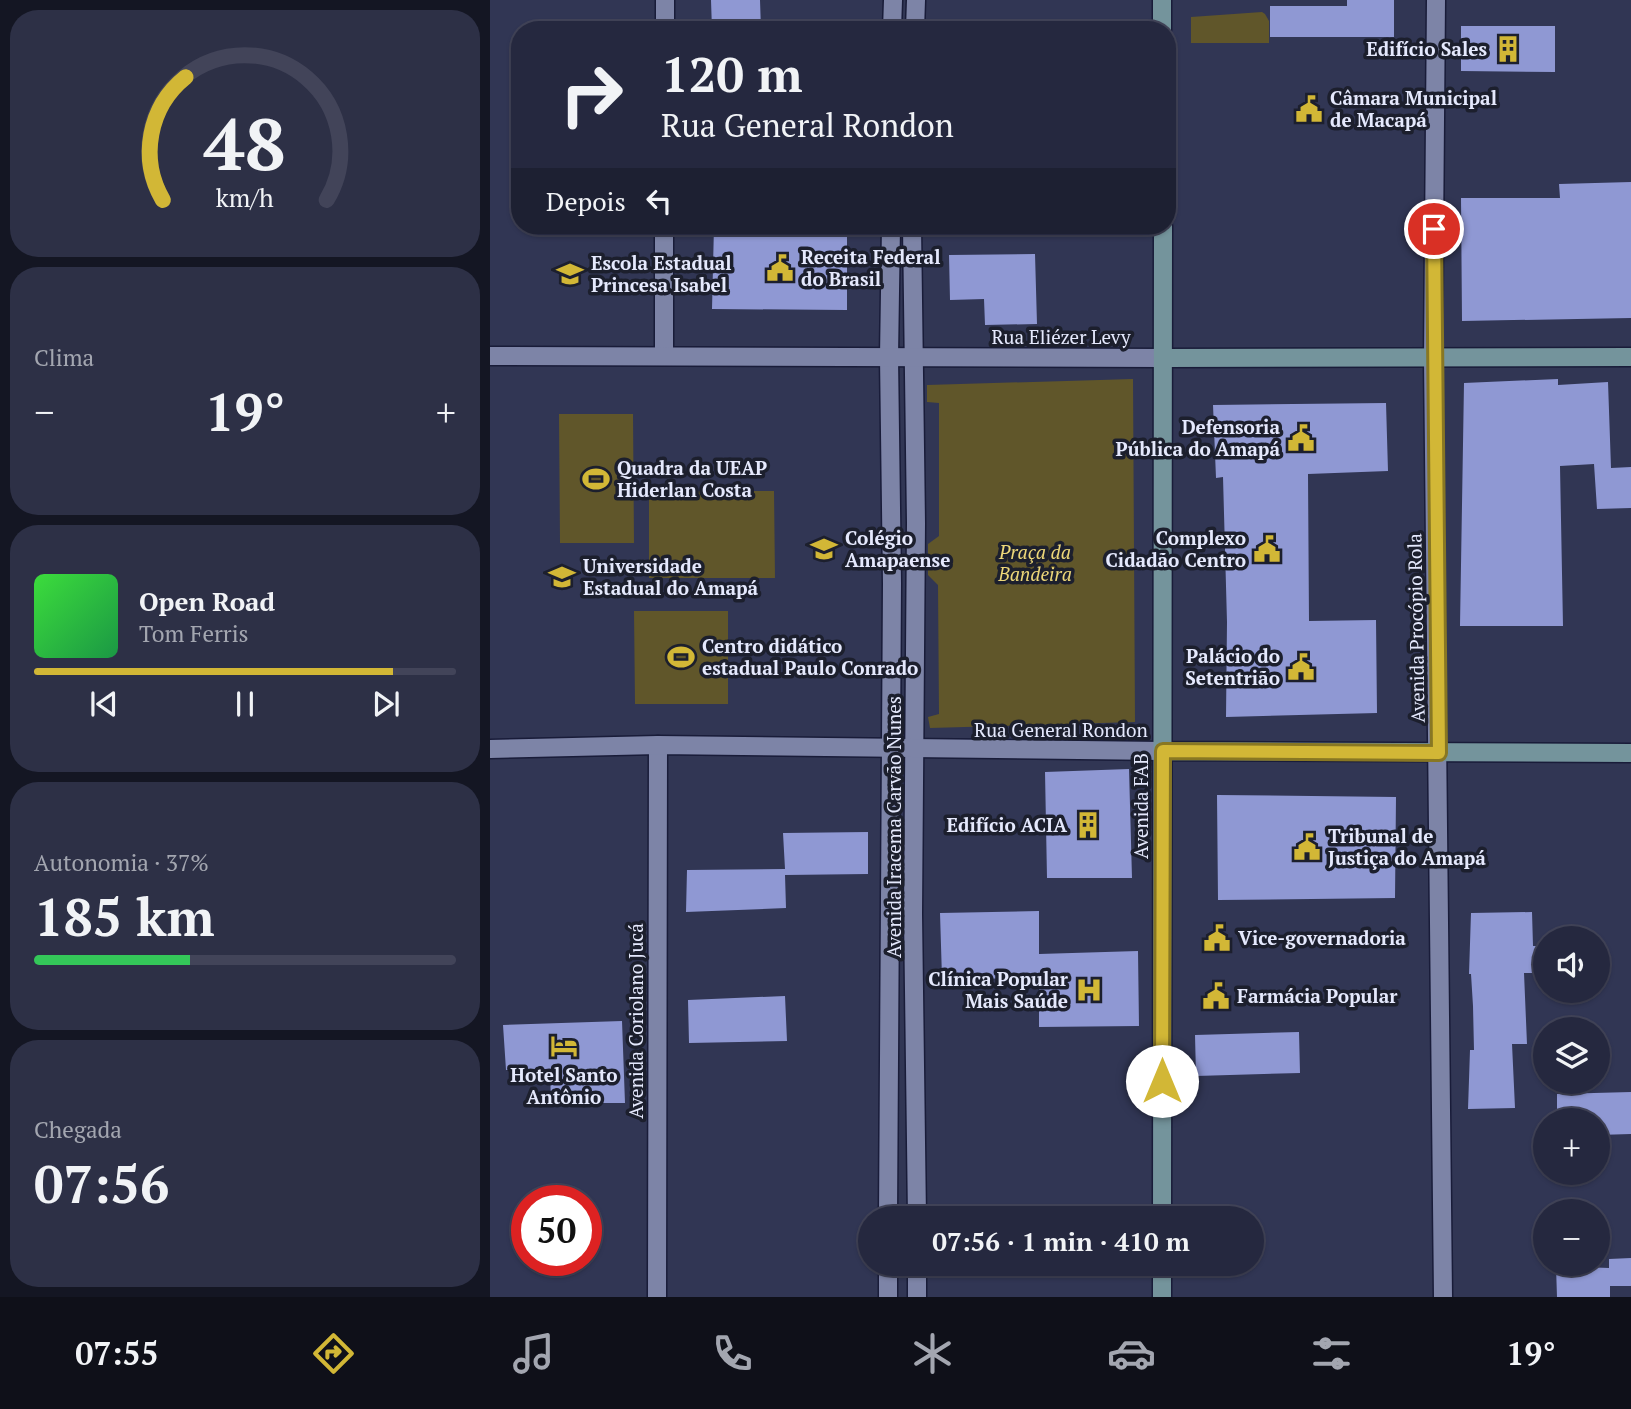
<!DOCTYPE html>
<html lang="pt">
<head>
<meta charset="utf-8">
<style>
  :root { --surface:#25283f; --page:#2d3046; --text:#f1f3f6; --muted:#a3a6b0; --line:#424459; --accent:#d2b736 }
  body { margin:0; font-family:"PT Serif",serif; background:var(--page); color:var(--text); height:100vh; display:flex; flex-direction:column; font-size:26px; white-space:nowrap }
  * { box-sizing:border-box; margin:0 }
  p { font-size:23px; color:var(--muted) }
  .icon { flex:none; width:38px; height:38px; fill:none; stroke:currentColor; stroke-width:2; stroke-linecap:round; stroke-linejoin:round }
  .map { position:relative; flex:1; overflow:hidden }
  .drawer { display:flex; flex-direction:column; gap:10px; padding:10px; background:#141623; width:490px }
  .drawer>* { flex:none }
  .banner { position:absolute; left:21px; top:21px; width:665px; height:214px; border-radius:28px; box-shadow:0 2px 5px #0004,0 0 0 2px var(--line); background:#25283f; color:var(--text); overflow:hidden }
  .buttons { position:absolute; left:1043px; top:926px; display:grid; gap:14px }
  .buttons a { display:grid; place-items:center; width:77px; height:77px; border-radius:50%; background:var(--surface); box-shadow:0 2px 5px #0004,0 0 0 2px var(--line); font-size:35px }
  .speed { position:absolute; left:21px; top:1185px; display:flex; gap:14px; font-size:35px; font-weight:700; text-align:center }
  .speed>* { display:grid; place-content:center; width:91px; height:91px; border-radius:50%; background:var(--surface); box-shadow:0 2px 5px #0004,0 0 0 2px var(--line); line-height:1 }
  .speed .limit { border:10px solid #d22; background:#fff; color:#111 }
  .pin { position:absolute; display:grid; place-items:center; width:60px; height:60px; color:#fff; margin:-30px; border:4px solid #fff; border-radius:50%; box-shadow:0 2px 7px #0007 }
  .me { position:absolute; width:77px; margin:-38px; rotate:0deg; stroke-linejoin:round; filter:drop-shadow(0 0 5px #0008) }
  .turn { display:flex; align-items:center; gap:24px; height:147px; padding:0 35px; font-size:32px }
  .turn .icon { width:91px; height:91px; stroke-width:2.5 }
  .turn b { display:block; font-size:49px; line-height:60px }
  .then { display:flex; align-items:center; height:66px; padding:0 35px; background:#0003; gap:14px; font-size:26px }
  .big { font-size:52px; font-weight:700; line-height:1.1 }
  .drawer .card { flex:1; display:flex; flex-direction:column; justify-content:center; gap:10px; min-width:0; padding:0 24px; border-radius:28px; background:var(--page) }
  .drawer .dial { align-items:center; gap:0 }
  .dial svg { height:182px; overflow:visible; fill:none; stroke:var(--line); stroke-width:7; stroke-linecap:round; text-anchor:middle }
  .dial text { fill:var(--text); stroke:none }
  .song { display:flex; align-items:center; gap:21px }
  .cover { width:84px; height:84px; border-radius:10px; background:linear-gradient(135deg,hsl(120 70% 55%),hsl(140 70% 35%)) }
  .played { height:7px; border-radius:4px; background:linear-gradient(90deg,var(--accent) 85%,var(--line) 85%) }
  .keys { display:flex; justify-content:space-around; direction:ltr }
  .heat { display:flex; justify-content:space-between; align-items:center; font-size:38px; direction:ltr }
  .charge { height:10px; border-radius:5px; background:linear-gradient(90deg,#34c759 37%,var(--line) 0) }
  .trip { position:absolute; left:368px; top:1206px; width:406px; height:70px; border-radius:35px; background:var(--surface); box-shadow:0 2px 5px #0004,0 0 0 2px var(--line); font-weight:700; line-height:70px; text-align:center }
  .menu { display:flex; height:112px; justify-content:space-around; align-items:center; background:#0f1019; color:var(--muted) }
  .menu .icon { width:49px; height:49px }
  .menu .selected { color:var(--accent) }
  .menu b { font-size:32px; color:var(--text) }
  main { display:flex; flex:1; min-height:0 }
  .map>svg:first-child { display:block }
  .green { fill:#60562a }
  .building { fill:#8f98d3 }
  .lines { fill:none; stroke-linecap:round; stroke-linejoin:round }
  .minor-casing { stroke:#191c39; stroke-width:21 }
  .tertiary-casing { stroke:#191c39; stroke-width:21 }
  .secondary-casing { stroke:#191c39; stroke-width:21 }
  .minor { stroke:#7d84a7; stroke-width:18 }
  .tertiary { stroke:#7d84a7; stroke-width:18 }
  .secondary { stroke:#74949c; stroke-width:18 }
  .route-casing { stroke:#887723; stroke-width:18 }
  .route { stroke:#d2b736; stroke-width:12 }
  .labels { text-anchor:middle; stroke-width:7; stroke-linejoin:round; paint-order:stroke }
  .poi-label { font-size:19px; font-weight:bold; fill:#e5e9fd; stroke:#1c1f2d; text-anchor:start }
  .street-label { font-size:19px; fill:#e5e9fd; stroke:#1c1f2d }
  .park-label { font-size:19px; font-style:italic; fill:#edd779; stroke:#1c1f2d }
</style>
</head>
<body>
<main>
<section class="drawer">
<div class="card dial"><svg viewBox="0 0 100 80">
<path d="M14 69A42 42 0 1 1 86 69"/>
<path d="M14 69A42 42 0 0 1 24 15" stroke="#d2b736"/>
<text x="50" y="56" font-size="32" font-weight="700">48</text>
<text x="50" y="72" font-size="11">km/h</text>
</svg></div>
<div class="card"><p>Clima</p>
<div class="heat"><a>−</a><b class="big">19°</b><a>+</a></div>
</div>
<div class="card">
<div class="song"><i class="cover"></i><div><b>Open Road</b><p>Tom Ferris</p></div></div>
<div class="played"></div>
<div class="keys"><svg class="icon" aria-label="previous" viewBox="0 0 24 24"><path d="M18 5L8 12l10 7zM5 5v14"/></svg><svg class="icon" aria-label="pause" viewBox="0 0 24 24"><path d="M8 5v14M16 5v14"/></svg><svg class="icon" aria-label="next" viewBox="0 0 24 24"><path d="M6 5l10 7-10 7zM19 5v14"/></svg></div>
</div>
<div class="card"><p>Autonomia · 37%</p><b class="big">185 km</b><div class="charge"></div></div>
<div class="card"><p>Chegada</p><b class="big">07:56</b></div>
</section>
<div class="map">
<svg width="1141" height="1297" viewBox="0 0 1141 1297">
  <rect width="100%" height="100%" fill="#313654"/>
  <path class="green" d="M 772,12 L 775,14 L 779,21 L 779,43 L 701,43 L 701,17 Z
    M 643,379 L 645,722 L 440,728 L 438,717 L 449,714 L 448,585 L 438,575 L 438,544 L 449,536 L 449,403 L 437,402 L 437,385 Z
    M 69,414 L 143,414 L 144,543 L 70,543 Z
    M 159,491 L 284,491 L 285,578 L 159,578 Z
    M 144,611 L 238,611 L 238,704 L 145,704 Z"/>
  <path class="building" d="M 221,0 L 270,0 L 271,30 L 222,30 Z
    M 857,0 L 904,0 L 904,37 L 780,37 L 780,6 L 857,6 Z
    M 971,26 L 1065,26 L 1065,72 L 971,71 Z
    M 1141,182 L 1141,318 L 972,321 L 971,198 L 1070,198 L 1069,184 Z
    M 224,226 L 357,226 L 357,310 L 222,309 Z
    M 545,254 L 547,324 L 495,325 L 494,299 L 460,300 L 459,255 Z
    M 1068,379 L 1068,385 L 1118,382 L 1121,468 L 1141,467 L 1141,508 L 1107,509 L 1104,464 L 1070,466 L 1073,626 L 970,626 L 974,383 Z
    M 896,403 L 898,471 L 818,474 L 819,621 L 886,620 L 887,713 L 736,717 L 737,622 L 733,477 L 726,478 L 723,405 Z
    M 639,769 L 642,878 L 557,878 L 555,772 Z
    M 727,795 L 906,797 L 905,898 L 728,900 Z
    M 378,832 L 378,874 L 295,875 L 296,908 L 196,912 L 197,870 L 295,869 L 293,833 Z
    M 549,911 L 549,954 L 648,951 L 649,1026 L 549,1027 L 549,979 L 452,978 L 450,913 Z
    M 1042,912 L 1043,946 L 1055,946 L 1055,973 L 1034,973 L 1037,1044 L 1022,1044 L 1025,1108 L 978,1109 L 980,1050 L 984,1050 L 983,1006 L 981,974 L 979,974 L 981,913 Z
    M 295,996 L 297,1041 L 199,1043 L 198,1000 Z
    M 132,1021 L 135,1103 L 61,1103 L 60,1069 L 16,1070 L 13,1025 Z
    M 809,1032 L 810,1073 L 706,1076 L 705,1035 Z
    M 1141,1092 L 1141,1134 L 1108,1135 L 1108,1120 L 1067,1120 L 1067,1094 Z
    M 1141,1258 L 1141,1286 L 1120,1286 L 1120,1297 L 1067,1297 L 1066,1266 L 1119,1268 L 1119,1259 Z"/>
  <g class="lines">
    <defs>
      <path id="minor" d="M 946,0 L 943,359 L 953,1297
        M 175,30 L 175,0
        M 402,30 L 403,0
        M 425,30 L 426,0
        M 422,226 L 426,523 L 423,914 L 427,1218
        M 174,355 L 174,226
        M 398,1218 L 402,583 L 399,357 L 401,226
        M 167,1297 L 168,745
        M 398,1297 L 398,1264
        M 427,1297 L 427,1264"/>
      <path id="tertiary" d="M 0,356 L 673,358
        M 0,749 L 168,745 L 673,751"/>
      <path id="secondary" d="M 672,0 L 672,30
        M 673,358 L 1141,357
        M 673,751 L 1141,753
        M 672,1218 L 673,226
        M 672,1297 L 672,1264"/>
    </defs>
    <use href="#minor" class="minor-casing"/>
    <use href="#tertiary" class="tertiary-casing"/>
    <use href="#secondary" class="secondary-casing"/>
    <use href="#minor" class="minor"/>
    <use href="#tertiary" class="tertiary"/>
    <use href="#secondary" class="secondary"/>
  </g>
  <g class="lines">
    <defs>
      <path id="route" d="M 672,1081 L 673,751 L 949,753 L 944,229"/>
    </defs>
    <use href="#route" class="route-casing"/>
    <use href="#route" class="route"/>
  </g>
  <defs>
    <symbol id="building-bare" viewBox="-9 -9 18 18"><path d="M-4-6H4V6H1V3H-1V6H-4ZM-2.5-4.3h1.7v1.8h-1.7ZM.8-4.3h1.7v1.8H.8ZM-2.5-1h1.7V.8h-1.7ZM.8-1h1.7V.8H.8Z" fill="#d2b736" stroke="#1c1f2d" stroke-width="2.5" paint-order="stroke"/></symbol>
    <symbol id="civic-bare" viewBox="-9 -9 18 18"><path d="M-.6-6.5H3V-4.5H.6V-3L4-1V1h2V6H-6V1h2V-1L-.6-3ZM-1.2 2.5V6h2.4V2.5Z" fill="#d2b736" stroke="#1c1f2d" stroke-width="2.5" paint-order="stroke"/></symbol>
    <symbol id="school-bare" viewBox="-9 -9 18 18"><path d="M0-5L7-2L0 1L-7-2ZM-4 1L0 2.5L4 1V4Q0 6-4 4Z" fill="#d2b736" stroke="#1c1f2d" stroke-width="2.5" paint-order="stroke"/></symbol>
    <symbol id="stadium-bare" viewBox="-9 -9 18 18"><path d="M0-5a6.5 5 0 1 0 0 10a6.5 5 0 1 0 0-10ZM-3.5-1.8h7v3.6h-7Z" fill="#d2b736" stroke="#1c1f2d" stroke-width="2.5" paint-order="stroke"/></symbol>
    <symbol id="university-bare" viewBox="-9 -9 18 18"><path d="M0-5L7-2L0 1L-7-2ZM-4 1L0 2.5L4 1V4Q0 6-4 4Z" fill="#d2b736" stroke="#1c1f2d" stroke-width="2.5" paint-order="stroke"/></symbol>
    <symbol id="hospital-bare" viewBox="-9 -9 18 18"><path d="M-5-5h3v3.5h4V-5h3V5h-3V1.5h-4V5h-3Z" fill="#d2b736" stroke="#1c1f2d" stroke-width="2.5" paint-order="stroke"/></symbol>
    <symbol id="hotel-bare" viewBox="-9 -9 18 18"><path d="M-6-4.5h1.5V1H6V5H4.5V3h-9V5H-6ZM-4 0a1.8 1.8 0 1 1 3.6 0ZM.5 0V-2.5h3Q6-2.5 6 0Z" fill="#d2b736" stroke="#1c1f2d" stroke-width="2.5" paint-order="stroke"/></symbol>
  </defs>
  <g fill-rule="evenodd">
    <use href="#building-bare" x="999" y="30" width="38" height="38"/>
    <use href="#civic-bare" x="800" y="90" width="38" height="38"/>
    <use href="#civic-bare" x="271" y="249" width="38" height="38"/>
    <use href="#school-bare" x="61" y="255" width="38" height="38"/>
    <use href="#civic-bare" x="792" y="419" width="38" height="38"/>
    <use href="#stadium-bare" x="87" y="460" width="38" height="38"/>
    <use href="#school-bare" x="315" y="530" width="38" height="38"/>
    <use href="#civic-bare" x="758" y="530" width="38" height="38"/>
    <use href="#university-bare" x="53" y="558" width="38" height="38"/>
    <use href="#stadium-bare" x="172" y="638" width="38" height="38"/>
    <use href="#civic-bare" x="792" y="648" width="38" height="38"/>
    <use href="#building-bare" x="579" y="806" width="38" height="38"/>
    <use href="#civic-bare" x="798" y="828" width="38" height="38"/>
    <use href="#civic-bare" x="708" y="919" width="38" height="38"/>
    <use href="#hospital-bare" x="580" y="971" width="38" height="38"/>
    <use href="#civic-bare" x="707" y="977" width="38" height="38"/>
    <use href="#hotel-bare" x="55" y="1027" width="38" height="38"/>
  </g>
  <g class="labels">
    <g class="poi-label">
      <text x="997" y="56" text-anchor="end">Edifício Sales</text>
      <text x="840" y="105">Câmara Municipal<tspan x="840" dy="22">de Macapá</tspan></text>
      <text x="311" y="264">Receita Federal<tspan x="311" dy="22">do Brasil</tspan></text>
      <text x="101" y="270">Escola Estadual<tspan x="101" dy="22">Princesa Isabel</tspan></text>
      <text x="790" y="434" text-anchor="end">Defensoria<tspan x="790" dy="22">Pública do Amapá</tspan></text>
      <text x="127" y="475">Quadra da UEAP<tspan x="127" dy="22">Hiderlan Costa</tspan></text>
      <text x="355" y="545">Colégio<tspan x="355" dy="22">Amapaense</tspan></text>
      <text x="756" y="545" text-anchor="end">Complexo<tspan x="756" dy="22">Cidadão Centro</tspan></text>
      <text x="93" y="573">Universidade<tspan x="93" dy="22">Estadual do Amapá</tspan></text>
      <text x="212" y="653">Centro didático<tspan x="212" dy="22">estadual Paulo Conrado</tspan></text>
      <text x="790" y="663" text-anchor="end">Palácio do<tspan x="790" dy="22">Setentrião</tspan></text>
      <text x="577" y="832" text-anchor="end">Edifício ACIA</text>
      <text x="838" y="843">Tribunal de<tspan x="838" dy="22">Justiça do Amapá</tspan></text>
      <text x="748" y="945">Vice-governadoria</text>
      <text x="578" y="986" text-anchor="end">Clínica Popular<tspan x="578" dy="22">Mais Saúde</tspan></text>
      <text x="747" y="1003">Farmácia Popular</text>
      <text x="74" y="1082" text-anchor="middle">Hotel Santo<tspan x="74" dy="22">Antônio</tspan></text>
    </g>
    <g class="street-label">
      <text x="571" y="344">Rua Eliézer Levy</text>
      <text transform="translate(926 628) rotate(-91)" y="7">Avenida Procópio Rola</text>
      <text x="571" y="737">Rua General Rondon</text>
      <text transform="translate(651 806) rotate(-90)" y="7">Avenida FAB</text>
      <text transform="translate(404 827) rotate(-90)" y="7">Avenida Iracema Carvão Nunes</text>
      <text transform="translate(146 1021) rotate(-90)" y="7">Avenida Coriolano Jucá</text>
    </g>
    <g class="park-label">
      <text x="545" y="559">Praça da<tspan x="545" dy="22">Bandeira</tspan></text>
    </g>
  </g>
</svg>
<div class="buttons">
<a><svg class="icon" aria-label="sound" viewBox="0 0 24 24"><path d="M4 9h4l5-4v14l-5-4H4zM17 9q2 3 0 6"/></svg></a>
<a><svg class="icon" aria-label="layers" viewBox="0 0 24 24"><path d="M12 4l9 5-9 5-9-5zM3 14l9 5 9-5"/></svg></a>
<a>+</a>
<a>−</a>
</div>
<div class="speed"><div class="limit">50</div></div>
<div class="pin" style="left:944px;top:229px;background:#d93025"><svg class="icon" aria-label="arrive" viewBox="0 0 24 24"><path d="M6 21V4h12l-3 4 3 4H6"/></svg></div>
<svg class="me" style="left:672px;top:1081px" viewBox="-20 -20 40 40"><circle r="19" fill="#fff"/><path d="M0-13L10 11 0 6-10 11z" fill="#d2b736"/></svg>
<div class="trip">07:56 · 1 min · 410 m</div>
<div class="banner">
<div class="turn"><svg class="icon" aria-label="right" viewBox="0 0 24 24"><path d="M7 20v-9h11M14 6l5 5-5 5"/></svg><div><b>120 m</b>Rua General Rondon</div></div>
<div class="then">Depois<svg class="icon" aria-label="left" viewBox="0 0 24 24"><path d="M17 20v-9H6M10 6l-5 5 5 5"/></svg></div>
</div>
</div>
</main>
<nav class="menu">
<b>07:55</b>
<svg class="icon selected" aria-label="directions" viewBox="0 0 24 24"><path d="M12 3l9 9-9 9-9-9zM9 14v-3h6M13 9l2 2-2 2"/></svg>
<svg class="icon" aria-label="music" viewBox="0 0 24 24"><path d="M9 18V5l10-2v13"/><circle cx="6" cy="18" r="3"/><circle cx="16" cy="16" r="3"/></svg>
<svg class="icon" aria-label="phone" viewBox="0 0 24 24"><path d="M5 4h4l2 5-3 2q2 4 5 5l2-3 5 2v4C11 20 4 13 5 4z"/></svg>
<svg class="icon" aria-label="climate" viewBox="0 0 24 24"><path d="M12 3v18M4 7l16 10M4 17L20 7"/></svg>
<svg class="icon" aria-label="car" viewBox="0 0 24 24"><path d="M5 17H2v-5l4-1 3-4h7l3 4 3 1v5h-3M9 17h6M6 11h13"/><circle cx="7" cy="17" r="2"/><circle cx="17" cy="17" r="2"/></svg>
<svg class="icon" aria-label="filters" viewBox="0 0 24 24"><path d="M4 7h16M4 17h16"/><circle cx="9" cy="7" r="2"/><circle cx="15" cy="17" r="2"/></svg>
<b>19°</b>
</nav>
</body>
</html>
